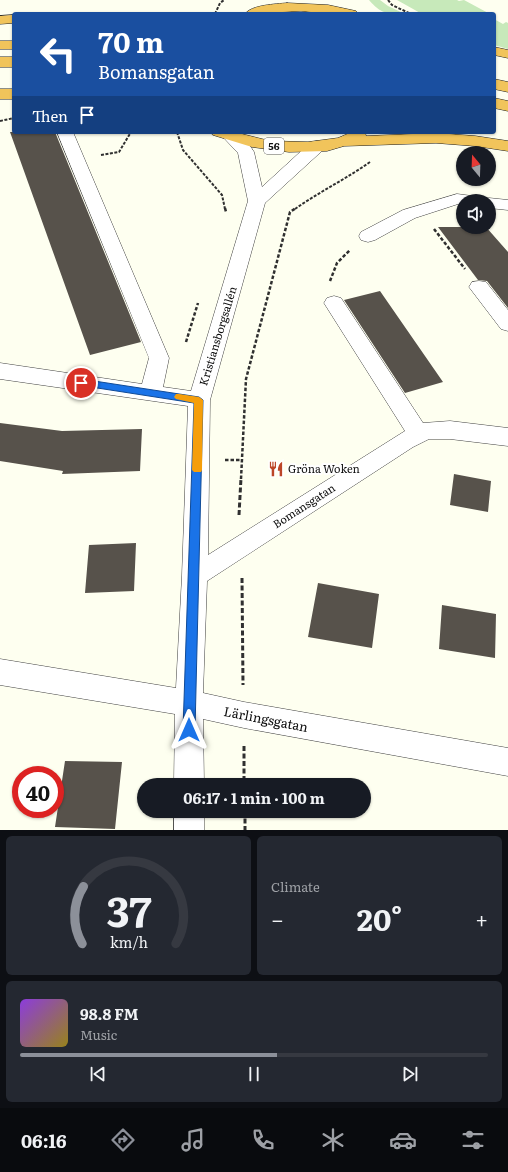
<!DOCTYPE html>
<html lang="en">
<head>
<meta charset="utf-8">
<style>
  :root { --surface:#171b24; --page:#242831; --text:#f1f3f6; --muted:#9ea1a6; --line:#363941; --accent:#8c9099 }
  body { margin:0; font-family:Literata,serif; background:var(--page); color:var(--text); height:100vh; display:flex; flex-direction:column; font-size:15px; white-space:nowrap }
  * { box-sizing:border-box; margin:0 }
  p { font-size:13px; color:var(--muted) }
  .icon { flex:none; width:22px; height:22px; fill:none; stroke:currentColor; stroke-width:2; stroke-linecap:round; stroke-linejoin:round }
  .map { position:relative; height:830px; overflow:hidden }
  .drawer { display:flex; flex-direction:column; gap:6px; padding:6px; background:#0d0f14; flex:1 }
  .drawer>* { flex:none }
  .top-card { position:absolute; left:12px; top:12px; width:484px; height:122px; border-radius:4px; box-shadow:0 1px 3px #0004; background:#1a4fa0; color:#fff; overflow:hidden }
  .needle { width:26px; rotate:341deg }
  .tools { position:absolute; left:456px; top:146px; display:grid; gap:8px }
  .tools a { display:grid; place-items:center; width:40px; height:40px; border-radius:50%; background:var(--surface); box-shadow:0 1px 3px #0004; font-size:20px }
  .speed { position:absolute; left:12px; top:766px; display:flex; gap:8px; font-size:20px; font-weight:700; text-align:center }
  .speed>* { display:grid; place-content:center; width:52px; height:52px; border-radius:50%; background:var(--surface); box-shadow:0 1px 3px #0004; line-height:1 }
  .speed .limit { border:6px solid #d22; background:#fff; color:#111 }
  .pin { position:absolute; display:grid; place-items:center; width:34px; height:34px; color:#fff; margin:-17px; border:2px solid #fff; border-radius:50%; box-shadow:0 1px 4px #0007 }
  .me { position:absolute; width:44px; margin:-22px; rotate:0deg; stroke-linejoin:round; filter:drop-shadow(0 0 3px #0008) }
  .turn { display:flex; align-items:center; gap:14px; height:84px; padding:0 20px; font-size:18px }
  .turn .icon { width:52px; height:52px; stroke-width:2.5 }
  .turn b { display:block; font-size:28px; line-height:34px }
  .then { display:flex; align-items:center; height:38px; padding:0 20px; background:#0003; gap:8px; font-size:15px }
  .big { font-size:30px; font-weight:700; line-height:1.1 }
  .drawer .tile { flex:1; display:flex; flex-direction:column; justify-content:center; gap:6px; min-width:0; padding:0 14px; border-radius:6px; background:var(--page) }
  .drawer .dial { align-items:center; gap:0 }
  .dial svg { height:104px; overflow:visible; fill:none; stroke:var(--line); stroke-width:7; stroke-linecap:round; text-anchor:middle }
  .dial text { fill:var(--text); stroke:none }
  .song { display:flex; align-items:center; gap:12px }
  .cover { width:48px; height:48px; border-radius:6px; background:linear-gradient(135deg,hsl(270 70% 55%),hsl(50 70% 35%)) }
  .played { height:4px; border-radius:2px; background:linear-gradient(90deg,var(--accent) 55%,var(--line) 55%) }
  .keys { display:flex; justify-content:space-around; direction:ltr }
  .heat { display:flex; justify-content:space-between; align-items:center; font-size:22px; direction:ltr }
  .drawer .tiles { flex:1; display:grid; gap:6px; grid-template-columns:1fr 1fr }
  .tile:last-child { grid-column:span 2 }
  .trip { position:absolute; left:137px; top:778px; width:234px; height:40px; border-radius:20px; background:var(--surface); box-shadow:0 1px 3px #0004; font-weight:700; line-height:40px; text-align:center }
  .dock { display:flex; height:64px; justify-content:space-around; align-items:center; background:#090b0e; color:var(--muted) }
  .dock .icon { width:28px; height:28px }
  .dock .current { color:var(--accent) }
  .dock b { font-size:18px; color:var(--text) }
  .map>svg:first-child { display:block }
  .green { fill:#c7e9ba }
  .building { fill:#57524b }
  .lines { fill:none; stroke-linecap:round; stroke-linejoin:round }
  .minor-casing { stroke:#414141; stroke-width:1 }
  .highway-casing { stroke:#1f1f1f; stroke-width:1 }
  .path-far2 { stroke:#303030; stroke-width:2; stroke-dasharray:3 1.5; stroke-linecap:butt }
  .path-far1 { stroke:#303030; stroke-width:2.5; stroke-dasharray:3.5 2; stroke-linecap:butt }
  .path { stroke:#303030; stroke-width:3; stroke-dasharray:5 2.5; stroke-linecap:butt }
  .minor { fill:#fff; fill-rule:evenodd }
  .highway { fill:#f1c45b; fill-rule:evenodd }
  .route { fill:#1a73e8; stroke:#114b97 }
  .slow { fill:#f59e0b }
  .labels { text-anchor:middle; stroke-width:4; stroke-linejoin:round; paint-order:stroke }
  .shield { fill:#fff; stroke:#565656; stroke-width:1 }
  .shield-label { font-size:10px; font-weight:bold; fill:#0e0e0e }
  .street-label { font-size:11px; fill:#0e0e0e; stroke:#fff }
  .poi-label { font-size:11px; fill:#0e0e0e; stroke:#fff; text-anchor:start }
  .near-street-label { font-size:13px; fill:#0e0e0e; stroke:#fff }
</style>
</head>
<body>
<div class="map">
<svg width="508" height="830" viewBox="0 0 508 830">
  <rect width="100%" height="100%" fill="#fefff0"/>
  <path class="green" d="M 369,0 L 380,0 L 388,6 L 405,14 C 387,14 381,14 369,0 Z
    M 397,0 L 457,0 L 459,1 L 464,0 L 490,14 L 422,14 Z
    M 494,19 L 503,24 L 506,22 L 508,23 L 508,49 L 494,45 Z"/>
  <path class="building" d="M 10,132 L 55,132 L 141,342 L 90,355 Z
    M 438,227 L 486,227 L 508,252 L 508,308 L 487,281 L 478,280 Z
    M 380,291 L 443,382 L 405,393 L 344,300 Z
    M 0,423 L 62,431 L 142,429 L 140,471 L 62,474 L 63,471 L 0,461 Z
    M 454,474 L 491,481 L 488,512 L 450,505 Z
    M 136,543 L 134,591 L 85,593 L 89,545 Z
    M 318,583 L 379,594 L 372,648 L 308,637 Z
    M 442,605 L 496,614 L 495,658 L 439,649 Z
    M 65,761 L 122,762 L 115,829 L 55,827 Z"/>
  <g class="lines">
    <defs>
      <path id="minor" d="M 57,132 L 73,132 L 169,358 L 163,387 L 191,391 L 248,201 L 238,153 L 223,137 L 225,134 C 238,130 248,142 254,152 L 262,187 L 311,142 L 317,141 L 323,142 L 325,146 L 323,150 L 265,203 L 210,400 L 208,555 L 405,431 L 324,303 L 327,298 L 334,296 L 341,298 L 423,423 L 450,421 L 508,428 L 508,446 L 450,439 L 429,439 L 413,447 L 207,581 L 203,693 L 244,702 L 508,748 L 508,776 L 244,728 L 203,719 L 204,785 L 174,785 L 175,714 L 0,685 L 0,659 L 176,688 L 182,576 L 188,406 L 0,379 L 0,363 L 142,384 L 149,358 Z
        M 457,194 L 480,197 L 482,200 L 489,198 L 508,200 L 508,210 L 489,208 L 489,201 L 463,201 L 463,205 L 458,204 L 415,218 L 375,240 L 368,242 L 361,240 L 359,236 L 361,232 L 403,210 Z
        M 479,281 L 486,282 L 508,310 L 508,331 L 501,329 L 469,287 L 472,282 Z
        M 174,811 L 204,811 L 204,830 L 174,830 Z"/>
      <path id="highway" d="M 287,3 L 328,5 L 356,11 L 358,14 L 331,14 L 301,11 L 245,14 C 251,5 276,4 287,3 Z
        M 14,15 L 14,23 L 0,24 L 0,16 Z
        M 0,41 L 14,41 L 14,49 L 0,49 Z
        M 494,47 L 508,50 L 508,58 L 494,55 Z
        M 0,57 L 14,57 L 14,67 L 0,67 Z
        M 494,79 L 508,82 L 508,92 L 494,89 Z
        M 0,89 L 14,89 L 14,99 L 0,99 Z
        M 494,98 L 508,101 L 508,111 L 494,108 Z
        M 211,132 L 234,132 L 270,141 L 308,142 L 338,138 L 352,132 L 365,132 L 366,136 L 436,133 L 475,136 L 508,141 L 508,151 L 475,146 L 436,143 L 344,146 L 327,151 L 289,152 L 252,147 L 213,135 Z"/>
    </defs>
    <use href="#minor" class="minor-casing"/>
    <use href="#highway" class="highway-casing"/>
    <path class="path-far2" d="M 388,0 L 392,5 L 411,14
      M 215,14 L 220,3 L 224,0
      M 0,121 L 14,118
      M 177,132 L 183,150 L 222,195 L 225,209
      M 101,155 L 119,152 L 131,132
      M 295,209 C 319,192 346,179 370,162"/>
    <path class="path-far1" d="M 225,208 L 226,212
      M 434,229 L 465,269
      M 330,281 L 337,263 L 350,250
      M 186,342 L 198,303
      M 225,460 L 241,460
      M 241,479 L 246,379 L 290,212 L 296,208"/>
    <path class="path" d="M 239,515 L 241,478
      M 242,578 L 243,685
      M 244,746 L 244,785
      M 245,811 L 245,830"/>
    <use href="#minor" class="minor"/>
    <use href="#highway" class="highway"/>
  </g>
  <path class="route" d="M 81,379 L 199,397 L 203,400 L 195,730 L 193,734 L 189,736 L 185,734 L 183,730 L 194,403 L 78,385 L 77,383 Z"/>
  <path class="slow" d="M 176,394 L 179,394 L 199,397 L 203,400 L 202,470 L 201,472 L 194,472 L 192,470 L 194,403 L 176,399 L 174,397 Z"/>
  <defs>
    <symbol id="restaurant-bare" viewBox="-9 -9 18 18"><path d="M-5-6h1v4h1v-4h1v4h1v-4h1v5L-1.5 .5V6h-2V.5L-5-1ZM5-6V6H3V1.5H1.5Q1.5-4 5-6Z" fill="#bc4528" stroke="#fff" stroke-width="2.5" paint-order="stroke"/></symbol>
  </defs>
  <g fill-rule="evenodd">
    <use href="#restaurant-bare" x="265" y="458" width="22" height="22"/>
  </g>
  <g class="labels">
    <rect class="shield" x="264" y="138" width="20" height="16" rx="3"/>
    <g class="shield-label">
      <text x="274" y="150">56</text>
    </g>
    <g class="street-label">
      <text transform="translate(218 336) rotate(-73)" y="4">Kristiansborgsallén</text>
      <text transform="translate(304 506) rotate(-33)" y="4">Bomansgatan</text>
    </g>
    <g class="poi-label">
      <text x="288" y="473">Gröna Woken</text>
    </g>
    <g class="near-street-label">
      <text transform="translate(266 719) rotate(11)" y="5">Lärlingsgatan</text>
    </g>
  </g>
</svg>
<div class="tools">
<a><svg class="needle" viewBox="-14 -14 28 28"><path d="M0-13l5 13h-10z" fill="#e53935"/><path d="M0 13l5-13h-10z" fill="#9ea1a6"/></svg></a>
<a><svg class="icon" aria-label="sound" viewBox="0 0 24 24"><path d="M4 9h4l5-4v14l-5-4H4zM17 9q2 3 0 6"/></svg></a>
</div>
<div class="speed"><div class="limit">40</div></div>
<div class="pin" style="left:81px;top:383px;background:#d93025"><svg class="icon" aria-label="arrive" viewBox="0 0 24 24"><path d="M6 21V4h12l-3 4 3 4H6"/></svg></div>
<svg class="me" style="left:189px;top:730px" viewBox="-20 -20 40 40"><path d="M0-17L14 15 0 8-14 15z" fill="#1a73e8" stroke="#fff" stroke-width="4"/></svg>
<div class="trip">06:17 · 1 min · 100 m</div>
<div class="top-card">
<div class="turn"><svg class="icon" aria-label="left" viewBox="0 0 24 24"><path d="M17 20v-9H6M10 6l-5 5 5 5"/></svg><div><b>70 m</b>Bomansgatan</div></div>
<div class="then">Then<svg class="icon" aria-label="arrive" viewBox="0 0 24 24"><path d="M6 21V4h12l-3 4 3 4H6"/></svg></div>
</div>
</div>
<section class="drawer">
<div class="tiles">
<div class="tile dial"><svg viewBox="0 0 100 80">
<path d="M14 69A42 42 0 1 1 86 69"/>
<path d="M14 69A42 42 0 0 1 15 25" stroke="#8c9099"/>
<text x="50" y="56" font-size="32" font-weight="700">37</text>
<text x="50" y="72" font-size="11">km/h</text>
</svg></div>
<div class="tile"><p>Climate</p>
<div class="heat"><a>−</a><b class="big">20°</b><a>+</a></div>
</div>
<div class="tile">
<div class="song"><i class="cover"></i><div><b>98.8 FM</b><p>Music</p></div></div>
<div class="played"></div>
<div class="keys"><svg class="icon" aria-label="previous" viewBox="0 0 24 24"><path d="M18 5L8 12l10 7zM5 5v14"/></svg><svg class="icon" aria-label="pause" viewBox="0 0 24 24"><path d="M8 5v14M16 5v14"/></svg><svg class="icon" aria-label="next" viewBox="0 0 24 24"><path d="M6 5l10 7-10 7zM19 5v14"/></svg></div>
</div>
</div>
</section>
<nav class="dock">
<b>06:16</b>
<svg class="icon current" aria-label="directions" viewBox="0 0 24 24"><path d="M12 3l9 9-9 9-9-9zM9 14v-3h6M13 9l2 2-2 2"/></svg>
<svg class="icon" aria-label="music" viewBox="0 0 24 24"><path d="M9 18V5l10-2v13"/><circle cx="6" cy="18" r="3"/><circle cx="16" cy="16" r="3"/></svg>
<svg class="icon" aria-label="phone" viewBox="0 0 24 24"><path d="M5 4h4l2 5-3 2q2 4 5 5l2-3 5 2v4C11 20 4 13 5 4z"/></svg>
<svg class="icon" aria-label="climate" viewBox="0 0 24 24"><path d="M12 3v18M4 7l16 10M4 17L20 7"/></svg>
<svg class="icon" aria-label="car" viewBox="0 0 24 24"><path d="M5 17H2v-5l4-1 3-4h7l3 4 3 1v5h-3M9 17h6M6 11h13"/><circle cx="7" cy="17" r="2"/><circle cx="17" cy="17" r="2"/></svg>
<svg class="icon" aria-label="filters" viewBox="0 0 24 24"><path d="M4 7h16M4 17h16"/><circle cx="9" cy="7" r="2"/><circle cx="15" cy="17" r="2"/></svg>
</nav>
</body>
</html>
